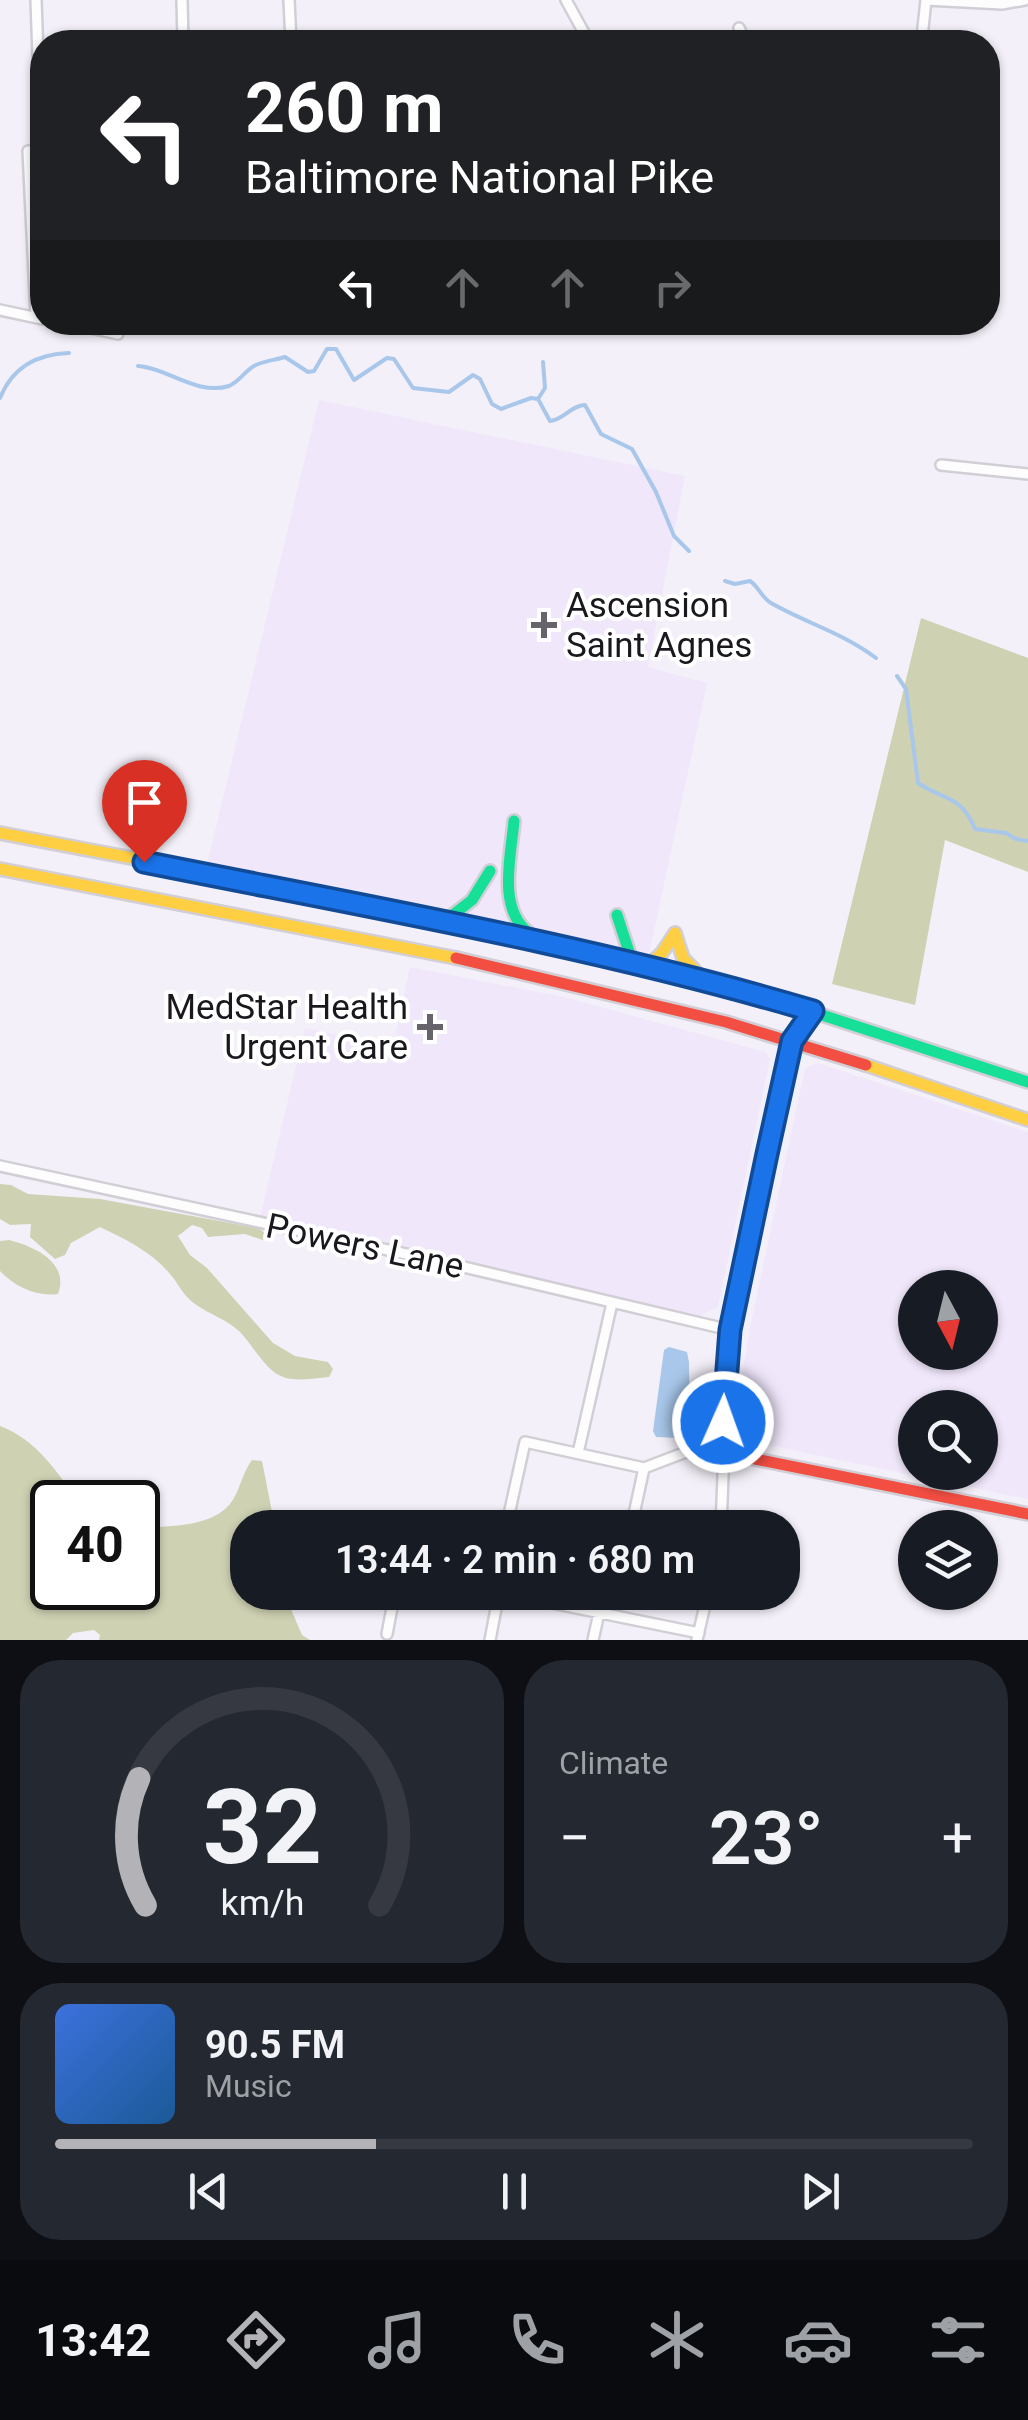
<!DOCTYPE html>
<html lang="en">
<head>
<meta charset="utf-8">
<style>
  :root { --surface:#171b24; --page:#242831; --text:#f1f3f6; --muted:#9ea1a6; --line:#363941; --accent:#b2b2b7 }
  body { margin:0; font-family:Roboto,sans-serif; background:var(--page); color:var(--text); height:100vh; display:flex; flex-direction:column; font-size:38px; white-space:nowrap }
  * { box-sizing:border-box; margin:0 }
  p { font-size:32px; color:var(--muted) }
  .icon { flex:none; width:55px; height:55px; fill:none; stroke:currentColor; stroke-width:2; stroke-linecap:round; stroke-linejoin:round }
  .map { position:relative; height:1640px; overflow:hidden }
  .details { display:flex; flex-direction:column; gap:20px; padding:20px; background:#0d0f14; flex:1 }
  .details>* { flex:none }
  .top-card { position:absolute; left:30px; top:30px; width:970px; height:305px; border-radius:40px; box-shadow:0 2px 8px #0004; background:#202124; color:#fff; overflow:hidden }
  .needle { width:65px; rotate:173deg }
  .fabs { position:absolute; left:898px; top:1270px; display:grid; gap:20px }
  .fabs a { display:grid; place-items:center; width:100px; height:100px; border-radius:50%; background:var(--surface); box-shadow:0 2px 8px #0004; font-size:50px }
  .speed { position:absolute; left:30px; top:1480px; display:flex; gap:20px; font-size:50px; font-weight:700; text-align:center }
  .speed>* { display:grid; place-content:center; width:130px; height:130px; border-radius:50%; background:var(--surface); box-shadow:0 2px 8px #0004; line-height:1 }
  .speed .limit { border:5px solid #111; border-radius:15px; background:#fff; color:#111 }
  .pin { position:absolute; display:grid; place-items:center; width:85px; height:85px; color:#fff; margin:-102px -42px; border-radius:50% 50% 50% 0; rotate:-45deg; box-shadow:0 0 10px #0007 }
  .pin .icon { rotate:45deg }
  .me { position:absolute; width:110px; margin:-55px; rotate:2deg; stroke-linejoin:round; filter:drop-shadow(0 0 8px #0008) }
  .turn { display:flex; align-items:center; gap:35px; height:210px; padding:0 50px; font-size:45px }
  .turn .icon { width:130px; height:130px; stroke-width:2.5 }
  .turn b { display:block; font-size:70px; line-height:85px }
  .lanes { display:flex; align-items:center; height:95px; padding:0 50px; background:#0003; justify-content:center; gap:50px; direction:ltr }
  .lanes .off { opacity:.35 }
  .big { font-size:75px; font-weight:600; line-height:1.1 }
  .details .card { flex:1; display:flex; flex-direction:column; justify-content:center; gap:15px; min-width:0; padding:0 35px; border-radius:40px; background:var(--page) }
  .details .dial { align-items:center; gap:0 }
  .dial svg { height:260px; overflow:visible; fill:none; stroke:var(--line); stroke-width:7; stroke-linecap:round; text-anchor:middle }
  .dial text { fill:var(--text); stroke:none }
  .song { display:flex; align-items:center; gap:30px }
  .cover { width:120px; height:120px; border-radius:15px; background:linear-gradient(135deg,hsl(220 70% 55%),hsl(210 70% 35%)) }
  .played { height:10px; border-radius:5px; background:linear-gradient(90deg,var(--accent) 35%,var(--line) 35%) }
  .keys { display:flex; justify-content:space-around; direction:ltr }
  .heat { display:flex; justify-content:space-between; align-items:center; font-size:55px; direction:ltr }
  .details .tiles { flex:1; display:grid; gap:20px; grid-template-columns:1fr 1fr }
  .card:last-child { grid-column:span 2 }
  .trip { position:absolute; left:230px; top:1510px; width:570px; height:100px; border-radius:40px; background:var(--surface); box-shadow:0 2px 8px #0004; font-weight:600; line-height:100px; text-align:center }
  .menu { display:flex; height:160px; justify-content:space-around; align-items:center; background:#090b0e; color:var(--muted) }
  .menu .icon { width:70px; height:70px }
  .menu .on { color:var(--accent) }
  .menu b { font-size:45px; color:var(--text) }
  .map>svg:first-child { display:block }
  .built { fill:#f0e7fb; fill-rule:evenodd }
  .forest { fill:#cfd1b3 }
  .water { fill:#a8c7ea }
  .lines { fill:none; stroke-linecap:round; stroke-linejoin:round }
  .stream { stroke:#a8c7ea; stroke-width:4 }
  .street-casing { stroke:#d2ced6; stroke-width:14 }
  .fast-casing { stroke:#d2ced6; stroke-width:16 }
  .slow-casing { stroke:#d2ced6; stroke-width:16 }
  .jam-casing { stroke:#d2ced6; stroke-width:16 }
  .street { stroke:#fdfdfe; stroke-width:9 }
  .fast { stroke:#16e098; stroke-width:11 }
  .slow { stroke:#ffcf43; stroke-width:11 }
  .jam { stroke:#f24e42; stroke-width:11 }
  .route-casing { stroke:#114b97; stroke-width:25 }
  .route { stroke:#1a73e8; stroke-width:18 }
  .poi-dot { fill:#66636b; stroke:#fff; stroke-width:4 }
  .labels { text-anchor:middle; stroke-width:8; stroke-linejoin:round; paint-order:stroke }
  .poi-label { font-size:35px; fill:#1a171e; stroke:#fff; text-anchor:start }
  .street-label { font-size:35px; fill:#1a171e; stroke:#fff }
</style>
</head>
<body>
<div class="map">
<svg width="1028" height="1640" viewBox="0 0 1028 1640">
  <rect width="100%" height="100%" fill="#f4f0f9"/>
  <path class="built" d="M 319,400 L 685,476 L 648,667 L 707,683 L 649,955 L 207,864 Z
    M 410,967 L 564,997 L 766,1052 L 770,1059 L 718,1307 L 698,1317 L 260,1217 L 305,1028 L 393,1046 Z
    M 818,1063 L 1028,1132 L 1028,1499 L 748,1441 L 745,1436 L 743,1370 L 752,1318 L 805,1068 ZM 915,1288 L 980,1288 L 980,1352 L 915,1352 ZM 915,1408 L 980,1408 L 980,1472 L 915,1472 Z"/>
  <path class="forest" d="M 921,618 L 1028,658 L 1028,872 L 945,840 L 915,1005 L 832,984 Z
    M 0,1184 L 11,1185 L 28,1194 L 100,1199 L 258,1228 L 272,1238 L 263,1240 L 245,1234 L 208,1237 L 202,1228 L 192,1225 L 178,1236 L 190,1255 L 207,1268 L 273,1343 L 295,1356 L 328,1362 L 333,1369 L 329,1377 C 314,1378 298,1382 283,1377 C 267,1372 253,1346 241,1333 C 227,1319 210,1315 195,1304 C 183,1296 179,1284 170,1274 C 152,1252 125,1239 100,1227 L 71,1243 L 65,1255 L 55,1259 L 30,1237 L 31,1224 L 10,1225 L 0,1219 Z
    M 9,1240 C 33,1246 70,1262 58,1294 C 37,1297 15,1287 0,1271 L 0,1241 Z
    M 0,1426 C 37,1440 57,1472 79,1502 L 52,1502 L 52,1588 L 138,1588 L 138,1528 C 166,1526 210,1528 230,1504 C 240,1491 242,1473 252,1460 L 262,1461 L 275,1527 L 248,1528 L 248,1592 L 284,1593 L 302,1635 L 310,1640 L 99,1640 L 100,1635 L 94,1630 L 73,1633 L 66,1640 L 0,1640 Z"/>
  <path class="water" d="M 669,1347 L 687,1352 L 689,1362 L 690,1427 L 689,1433 L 678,1438 L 656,1437 L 653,1431 L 664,1350 Z"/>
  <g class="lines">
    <path class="stream" d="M 138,366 C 168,368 197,396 229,386 C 239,382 245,371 254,366 C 263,361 275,360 285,357 L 308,372 L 314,371 L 327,349 L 336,349 L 354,380 L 387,358 L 394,359 L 413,388 L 449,392 L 473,375 L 480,379 L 492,404 L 501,409 L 531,398 L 538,399 L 550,421 C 564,420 571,405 585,405 L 601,434 L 632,449 L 656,492 L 674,536 L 689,551
      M 0,398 C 12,368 36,354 69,353
      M 538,399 L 545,388 L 543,362
      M 725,581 L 735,584 L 750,581 C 759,587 761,597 771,603 C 806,623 843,633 876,658
      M 897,676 L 906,689 L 918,783 C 947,802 961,795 975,829 L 1006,833 L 1016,839 L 1028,841"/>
    <defs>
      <path id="street" d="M 36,0 L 39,85
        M 182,0 L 183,42
        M 289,0 L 291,42
        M 566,0 L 589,42
        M 926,0 L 1002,4 L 1025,0
        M 739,28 L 746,42
        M 922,37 L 926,0
        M 0,310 L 42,319
        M 36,317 L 28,151 L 42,150
        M 63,322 L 118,334
        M 941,465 L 1028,474
        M 0,1166 L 434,1260 L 730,1330
        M 578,1453 L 612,1303
        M 644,1468 L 694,1449 L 724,1449 L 721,1528
        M 506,1528 L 525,1442 L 644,1468 L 631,1528
        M 498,1592 L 699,1633
        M 574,1592 L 614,1601 L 616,1592
        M 387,1634 L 395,1592
        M 490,1640 L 499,1593
        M 593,1640 L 599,1613
        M 697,1640 L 708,1592"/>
      <path id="fast" d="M 514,821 C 511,856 497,909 529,933
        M 617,915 L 632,961
        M 445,921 L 472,900 L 490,871
        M 788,1004 L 1028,1082"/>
      <path id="slow" d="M 0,833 C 264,884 530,927 788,1004
        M 0,869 L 456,958
        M 675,933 L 683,958 L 702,978
        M 649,965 L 662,953 L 675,933
        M 866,1065 L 1028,1120"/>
      <path id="jam" d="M 456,958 L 726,1022 L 866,1065
        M 813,1011 L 791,1041 L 746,1244 L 729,1347 L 724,1449 L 755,1459 L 1028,1514"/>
    </defs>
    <use href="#street" class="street-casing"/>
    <use href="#fast" class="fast-casing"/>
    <use href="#slow" class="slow-casing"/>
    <use href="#jam" class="jam-casing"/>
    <use href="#street" class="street"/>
    <use href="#fast" class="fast"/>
    <use href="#slow" class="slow"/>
    <use href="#jam" class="jam"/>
  </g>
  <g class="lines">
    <defs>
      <path id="route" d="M 144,862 C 369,907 594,946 813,1011 L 792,1041 L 767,1154 L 730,1330 L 723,1422"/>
    </defs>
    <use href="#route" class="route-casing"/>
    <use href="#route" class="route"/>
  </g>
  <g class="poi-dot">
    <path d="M539 610h10v10h10v10h-10v10h-10v-10h-10v-10h10z"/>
    <path d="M425 1012h10v10h10v10h-10v10h-10v-10h-10v-10h10z"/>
  </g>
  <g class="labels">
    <g class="poi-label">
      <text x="566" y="617">Ascension<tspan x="566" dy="40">Saint Agnes</tspan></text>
      <text x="408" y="1019" text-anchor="end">MedStar Health<tspan x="408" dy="40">Urgent Care</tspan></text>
    </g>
    <g class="street-label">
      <text transform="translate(365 1246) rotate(12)" y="12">Powers Lane</text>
    </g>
  </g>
</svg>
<div class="fabs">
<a><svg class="needle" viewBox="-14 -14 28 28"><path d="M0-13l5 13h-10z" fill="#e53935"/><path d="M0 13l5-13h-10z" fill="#9ea1a6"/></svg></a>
<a><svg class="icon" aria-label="search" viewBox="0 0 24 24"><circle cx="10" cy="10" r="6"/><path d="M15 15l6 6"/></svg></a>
<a><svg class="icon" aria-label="layers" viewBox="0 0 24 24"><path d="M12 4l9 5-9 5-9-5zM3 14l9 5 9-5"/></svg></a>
</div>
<div class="speed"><div class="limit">40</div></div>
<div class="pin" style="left:144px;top:862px;background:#d93025"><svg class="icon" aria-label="arrive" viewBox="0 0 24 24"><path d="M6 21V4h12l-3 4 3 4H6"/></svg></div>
<svg class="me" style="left:723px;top:1422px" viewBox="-20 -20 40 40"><circle r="17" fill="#1a73e8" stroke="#fff" stroke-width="3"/><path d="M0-11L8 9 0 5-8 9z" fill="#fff"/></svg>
<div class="trip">13:44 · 2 min · 680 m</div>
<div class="top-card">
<div class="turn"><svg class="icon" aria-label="left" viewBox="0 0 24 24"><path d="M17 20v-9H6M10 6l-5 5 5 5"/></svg><div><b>260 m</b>Baltimore National Pike</div></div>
<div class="lanes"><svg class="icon" aria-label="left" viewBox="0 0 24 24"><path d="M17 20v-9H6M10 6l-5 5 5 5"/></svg><svg class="icon off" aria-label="ahead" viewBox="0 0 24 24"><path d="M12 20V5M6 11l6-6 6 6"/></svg><svg class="icon off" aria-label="ahead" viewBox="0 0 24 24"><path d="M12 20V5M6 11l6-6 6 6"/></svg><svg class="icon off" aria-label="right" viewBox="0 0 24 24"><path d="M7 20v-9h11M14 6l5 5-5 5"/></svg></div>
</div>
</div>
<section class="details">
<div class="tiles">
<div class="card dial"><svg viewBox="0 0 100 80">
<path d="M14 69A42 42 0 1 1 86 69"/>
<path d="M14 69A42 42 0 0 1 12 30" stroke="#b2b2b7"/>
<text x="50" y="56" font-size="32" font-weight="700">32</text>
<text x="50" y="72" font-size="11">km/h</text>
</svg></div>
<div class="card"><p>Climate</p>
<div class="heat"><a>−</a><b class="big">23°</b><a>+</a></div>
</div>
<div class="card">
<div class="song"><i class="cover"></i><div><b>90.5 FM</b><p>Music</p></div></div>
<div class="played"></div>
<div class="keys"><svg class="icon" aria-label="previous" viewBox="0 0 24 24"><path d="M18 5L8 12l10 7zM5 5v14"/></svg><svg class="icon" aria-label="pause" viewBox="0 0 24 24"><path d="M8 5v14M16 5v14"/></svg><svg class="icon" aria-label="next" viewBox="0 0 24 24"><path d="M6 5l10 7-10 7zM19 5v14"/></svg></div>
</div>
</div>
</section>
<nav class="menu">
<b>13:42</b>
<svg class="icon on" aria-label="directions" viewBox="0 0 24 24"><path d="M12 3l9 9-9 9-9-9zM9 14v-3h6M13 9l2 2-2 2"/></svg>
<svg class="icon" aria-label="music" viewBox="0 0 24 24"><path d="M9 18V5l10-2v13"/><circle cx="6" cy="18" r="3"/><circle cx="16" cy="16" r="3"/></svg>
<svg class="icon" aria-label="phone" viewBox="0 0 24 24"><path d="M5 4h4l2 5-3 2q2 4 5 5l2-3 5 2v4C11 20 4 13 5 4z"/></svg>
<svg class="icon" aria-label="climate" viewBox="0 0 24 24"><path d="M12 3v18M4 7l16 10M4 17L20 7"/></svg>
<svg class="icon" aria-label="car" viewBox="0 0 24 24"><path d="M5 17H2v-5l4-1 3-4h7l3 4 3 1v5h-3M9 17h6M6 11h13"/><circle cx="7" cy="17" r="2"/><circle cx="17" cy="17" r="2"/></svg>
<svg class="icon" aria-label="filters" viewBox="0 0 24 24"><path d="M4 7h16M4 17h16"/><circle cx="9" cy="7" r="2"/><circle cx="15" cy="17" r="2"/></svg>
</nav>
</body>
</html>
